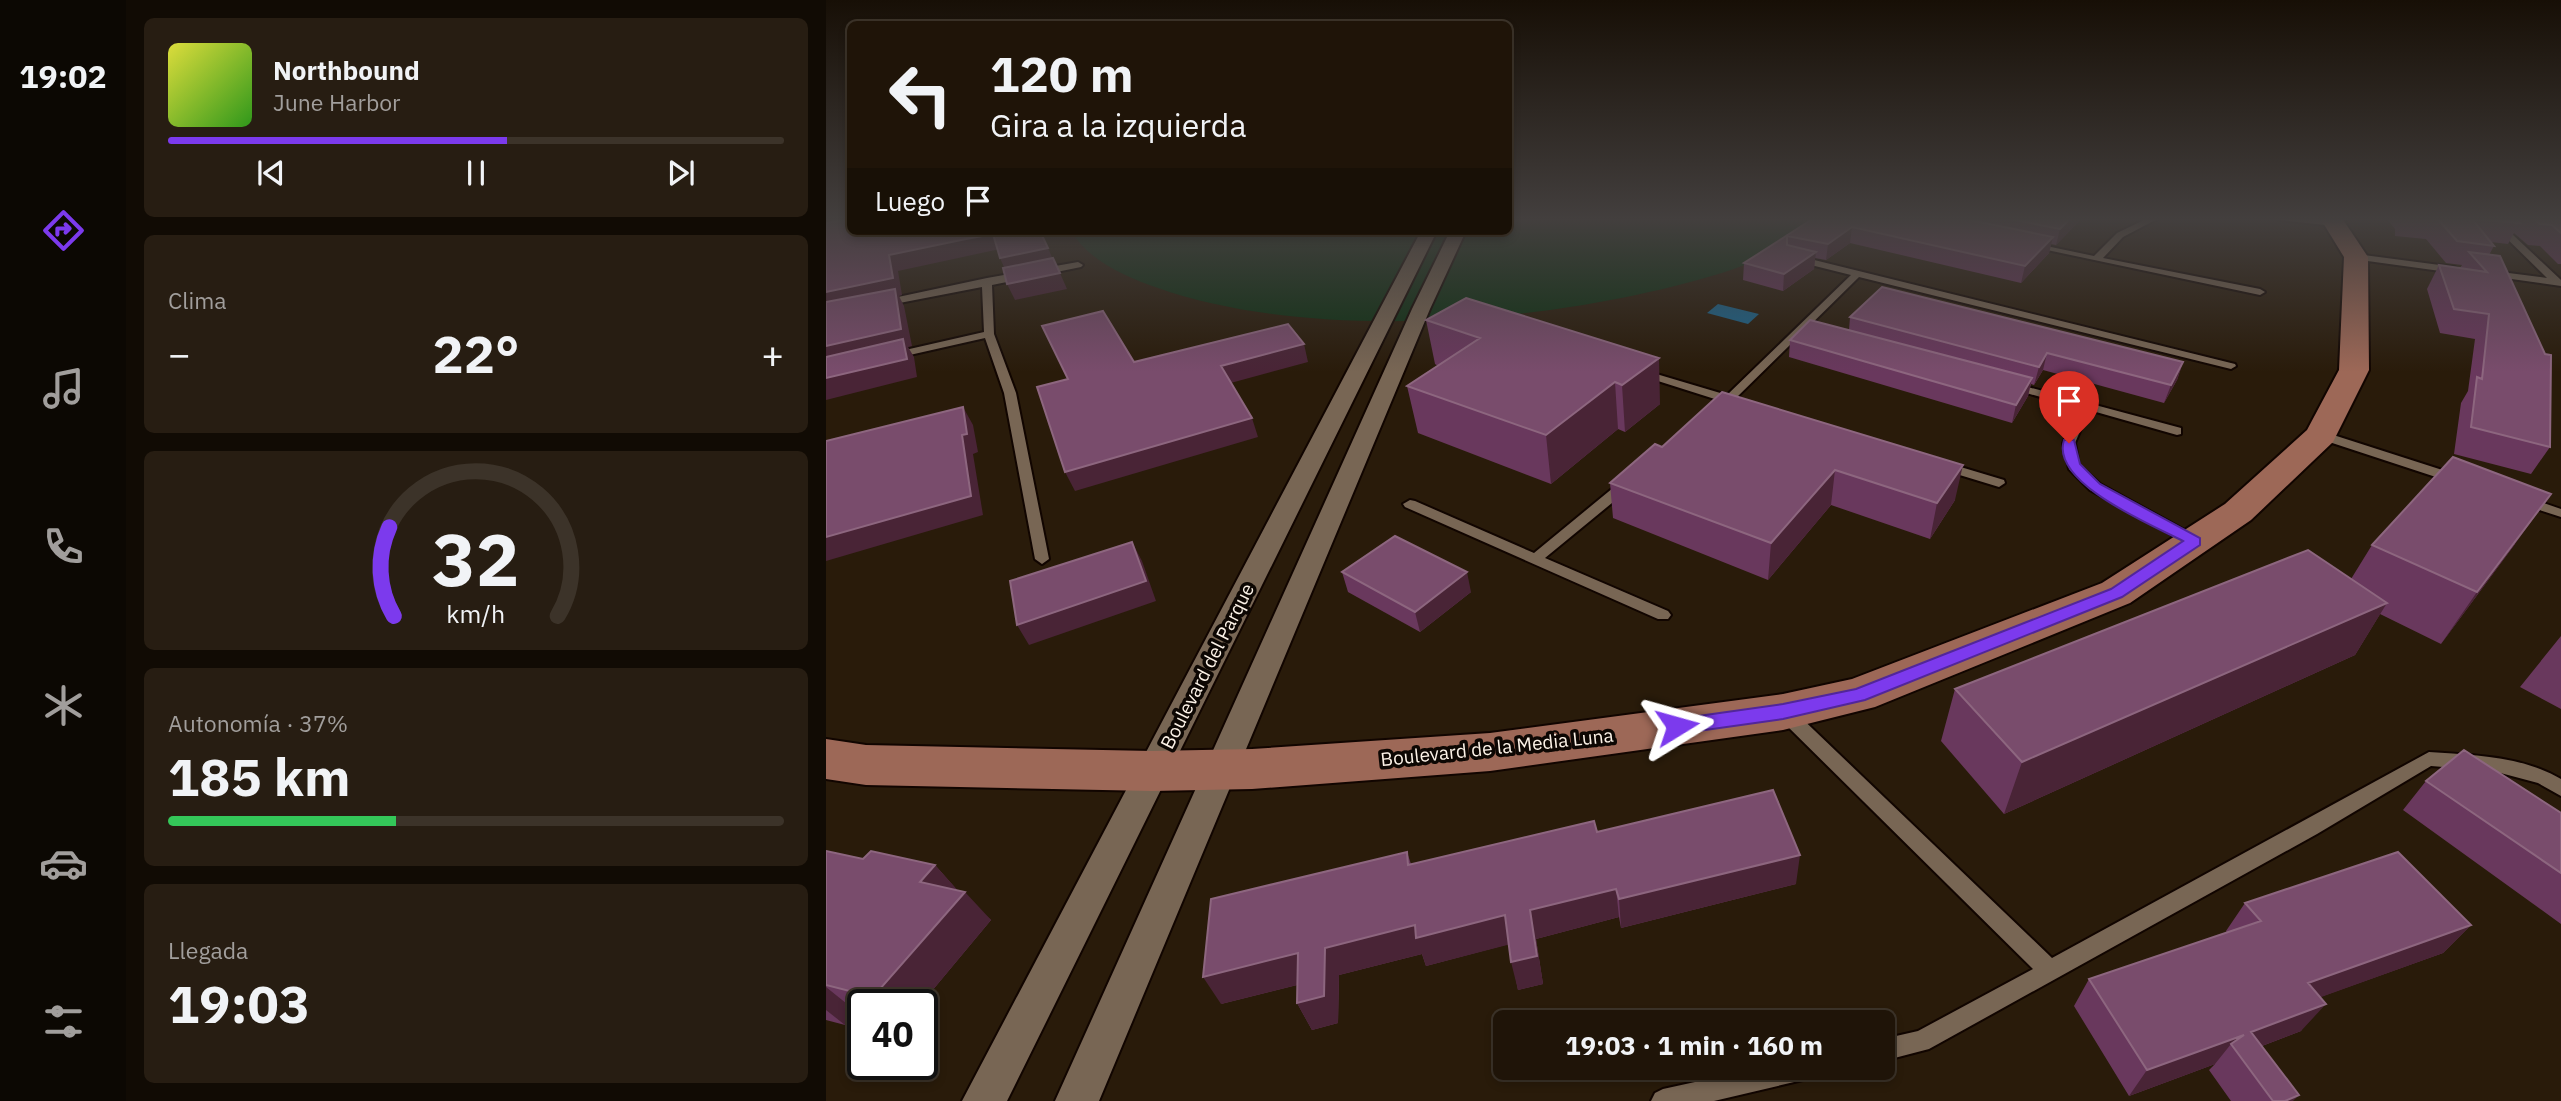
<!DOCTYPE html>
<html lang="es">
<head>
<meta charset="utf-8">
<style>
  :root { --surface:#1f1408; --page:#271d12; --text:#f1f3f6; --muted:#a19e9c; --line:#3c3329; --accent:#7c3aed }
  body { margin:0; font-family:"IBM Plex Sans",sans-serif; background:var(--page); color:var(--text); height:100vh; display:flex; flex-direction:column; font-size:26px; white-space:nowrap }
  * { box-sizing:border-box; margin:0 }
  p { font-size:23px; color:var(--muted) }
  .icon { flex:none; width:38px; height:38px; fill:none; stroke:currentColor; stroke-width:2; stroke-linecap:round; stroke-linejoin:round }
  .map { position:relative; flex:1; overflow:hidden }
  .sheet { display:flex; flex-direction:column; gap:18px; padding:18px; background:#110b04; width:700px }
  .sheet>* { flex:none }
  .hud { position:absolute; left:21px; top:21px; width:665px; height:214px; border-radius:10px; box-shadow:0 4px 10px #0003,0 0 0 2px var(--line); background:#1f1408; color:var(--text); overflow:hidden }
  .speed { position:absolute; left:21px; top:989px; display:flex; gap:14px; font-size:35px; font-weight:700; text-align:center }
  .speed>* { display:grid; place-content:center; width:91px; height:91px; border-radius:50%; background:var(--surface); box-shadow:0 4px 10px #0003,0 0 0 2px var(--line); line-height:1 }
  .speed .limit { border:4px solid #111; border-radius:10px; background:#fff; color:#111 }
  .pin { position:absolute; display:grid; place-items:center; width:60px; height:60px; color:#fff; margin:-72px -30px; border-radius:50% 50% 50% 0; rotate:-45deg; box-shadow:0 0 7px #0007 }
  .pin .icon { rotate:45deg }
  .me { position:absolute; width:77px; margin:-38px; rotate:82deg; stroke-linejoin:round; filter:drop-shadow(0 0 5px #0008) }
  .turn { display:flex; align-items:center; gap:24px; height:147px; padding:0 28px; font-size:32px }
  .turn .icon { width:91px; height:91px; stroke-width:2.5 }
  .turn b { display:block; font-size:49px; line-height:60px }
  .then { display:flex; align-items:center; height:66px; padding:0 28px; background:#0003; gap:14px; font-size:26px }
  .big { font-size:52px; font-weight:700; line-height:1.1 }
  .sheet .tile { flex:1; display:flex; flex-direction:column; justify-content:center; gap:10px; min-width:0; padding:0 24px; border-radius:10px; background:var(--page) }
  .sheet .dial { align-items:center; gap:0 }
  .dial svg { height:182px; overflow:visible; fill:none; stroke:var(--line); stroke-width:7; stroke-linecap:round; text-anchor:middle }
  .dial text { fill:var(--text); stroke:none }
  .song { display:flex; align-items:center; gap:21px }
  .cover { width:84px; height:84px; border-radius:10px; background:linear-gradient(135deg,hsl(60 70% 55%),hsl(110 70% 35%)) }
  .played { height:7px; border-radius:4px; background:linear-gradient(90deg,var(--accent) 55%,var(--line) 55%) }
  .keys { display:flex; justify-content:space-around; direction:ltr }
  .heat { display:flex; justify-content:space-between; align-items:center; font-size:38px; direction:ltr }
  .charge { height:10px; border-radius:5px; background:linear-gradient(90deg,#34c759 37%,var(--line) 0) }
  .trip { position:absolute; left:667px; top:1010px; width:402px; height:70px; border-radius:10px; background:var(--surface); box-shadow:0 4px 10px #0003,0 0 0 2px var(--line); font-weight:700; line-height:70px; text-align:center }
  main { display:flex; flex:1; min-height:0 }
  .menu { display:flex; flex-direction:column; width:126px; justify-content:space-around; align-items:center; background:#0c0803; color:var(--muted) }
  .menu .icon { width:49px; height:49px }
  .menu .on { color:var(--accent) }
  .menu b { font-size:32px; color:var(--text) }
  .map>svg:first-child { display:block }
  .green { fill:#0d3113 }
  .water { fill:#1a648c }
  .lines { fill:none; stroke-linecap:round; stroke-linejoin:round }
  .lane-casing { stroke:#110500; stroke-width:4 }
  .street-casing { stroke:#110500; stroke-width:4 }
  .secondary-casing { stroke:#110500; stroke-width:4 }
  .lane { fill:#786654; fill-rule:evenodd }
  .street { fill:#786654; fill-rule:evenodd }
  .secondary { fill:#9d6857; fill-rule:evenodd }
  .wall { fill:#69385d }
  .shaded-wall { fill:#492436 }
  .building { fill:#794c6c; stroke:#8d667f; stroke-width:2 }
  .route { fill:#7c3aed; stroke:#51269a; stroke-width:2 }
  .labels { text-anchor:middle; stroke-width:7; stroke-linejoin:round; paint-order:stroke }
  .street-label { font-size:19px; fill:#fcf2e7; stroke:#0d0703 }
</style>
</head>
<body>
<main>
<nav class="menu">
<b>19:02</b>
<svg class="icon on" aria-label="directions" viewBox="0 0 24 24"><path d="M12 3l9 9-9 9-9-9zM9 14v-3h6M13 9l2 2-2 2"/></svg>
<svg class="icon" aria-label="music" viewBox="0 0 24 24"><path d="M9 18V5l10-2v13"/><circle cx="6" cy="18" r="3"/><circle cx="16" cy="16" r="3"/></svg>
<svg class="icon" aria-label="phone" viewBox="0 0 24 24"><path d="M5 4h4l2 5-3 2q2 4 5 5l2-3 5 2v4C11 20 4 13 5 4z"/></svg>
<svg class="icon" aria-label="climate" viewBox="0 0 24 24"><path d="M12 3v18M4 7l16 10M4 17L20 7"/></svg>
<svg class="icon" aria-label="car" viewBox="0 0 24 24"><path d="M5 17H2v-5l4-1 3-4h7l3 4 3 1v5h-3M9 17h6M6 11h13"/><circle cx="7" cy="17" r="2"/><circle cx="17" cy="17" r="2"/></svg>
<svg class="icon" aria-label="filters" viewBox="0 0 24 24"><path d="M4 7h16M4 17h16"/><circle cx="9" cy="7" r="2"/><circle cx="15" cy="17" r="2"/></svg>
</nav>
<section class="sheet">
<div class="tile">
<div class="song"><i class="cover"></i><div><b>Northbound</b><p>June Harbor</p></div></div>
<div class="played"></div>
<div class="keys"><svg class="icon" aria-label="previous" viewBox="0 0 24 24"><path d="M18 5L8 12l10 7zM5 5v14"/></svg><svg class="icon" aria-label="pause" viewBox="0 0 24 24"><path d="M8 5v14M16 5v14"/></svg><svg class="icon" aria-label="next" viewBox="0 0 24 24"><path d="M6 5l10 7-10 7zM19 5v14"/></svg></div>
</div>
<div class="tile"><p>Clima</p>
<div class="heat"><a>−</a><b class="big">22°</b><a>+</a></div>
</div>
<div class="tile dial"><svg viewBox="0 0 100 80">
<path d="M14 69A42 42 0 1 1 86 69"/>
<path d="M14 69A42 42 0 0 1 12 30" stroke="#7c3aed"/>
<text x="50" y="56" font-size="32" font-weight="700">32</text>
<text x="50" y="72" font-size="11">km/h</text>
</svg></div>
<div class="tile"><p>Autonomía · 37%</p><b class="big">185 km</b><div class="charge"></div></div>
<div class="tile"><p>Llegada</p><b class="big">19:03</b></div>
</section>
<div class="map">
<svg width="1735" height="1101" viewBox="0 0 1735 1101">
  <rect width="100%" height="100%" fill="#291b0a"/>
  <path class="green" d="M 683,218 L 1002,218 C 973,236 940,258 908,269 C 746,322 494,345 332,288 C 300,277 263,261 245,231 L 682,231 Z"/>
  <path class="water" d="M 892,304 L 933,314 L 922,324 L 881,313 Z"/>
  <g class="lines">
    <defs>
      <path id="lane" d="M 1322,218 L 1333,218 L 1297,237 L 1277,258 L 1434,289 L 1439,292 L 1434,295 L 1202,246 L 1206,243 L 1268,256 L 1291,233 Z
        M 1450,218 C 1469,218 1497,214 1513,223 L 1509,226 L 1454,220 Z
        M 1660,218 L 1669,218 L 1735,280 L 1735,286 L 1664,276 L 1664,272 L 1667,271 L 1721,278 Z
        M 1530,254 L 1629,267 L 1634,270 L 1629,273 L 1527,259 L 1527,255 Z
        M 972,256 L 1409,364 L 1410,366 L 1405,369 L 1033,277 L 910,398 L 914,401 L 912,403 L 894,406 L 892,404 L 895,401 L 813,375 L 812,373 L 817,370 L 901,395 L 1025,275 L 969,261 L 968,259 Z
        M 252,262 L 257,265 L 255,267 L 166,285 L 168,334 L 190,393 L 223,559 L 216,564 L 209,559 L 178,393 L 159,338 L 66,359 L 61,356 L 66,353 L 158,332 L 156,287 L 58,306 L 53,303 L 58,300 L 161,278 Z
        M 1187,383 L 1355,428 L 1355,434 L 1351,435 L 1263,410 L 1249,443 L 1253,465 L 1274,484 L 1373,538 L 1375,541 L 1373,544 L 1363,544 L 1264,490 L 1243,469 L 1237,443 L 1253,408 L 1183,388 L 1183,384 Z
        M 1495,431 L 1635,476 L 1636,479 L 1630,483 L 1625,482 L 1491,438 L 1489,435 Z
        M 1118,462 L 1178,480 L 1179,483 L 1173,487 L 1114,469 L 1112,466 L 1114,463 Z
        M 798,482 L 803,483 L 804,486 L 803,489 L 719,558 L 842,611 L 845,615 L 842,619 L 832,619 L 579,507 L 577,504 L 584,500 L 589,501 L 708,553 L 793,483 Z
        M 1700,497 L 1735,509 L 1735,517 L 1695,504 L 1693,501 L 1695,498 Z
        M 959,707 L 965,708 L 1226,958 L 1603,752 C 1647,755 1696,756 1735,779 L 1735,796 L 1712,783 L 1667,771 L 1605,766 L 1491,834 L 1103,1049 L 1057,1061 L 1057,1039 L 1092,1031 L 1207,969 L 953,718 L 951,713 L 953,708 Z
        M 933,1068 L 992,1068 L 989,1076 L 981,1079 L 888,1101 L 825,1101 L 829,1093 L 837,1089 Z"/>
      <path id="street" d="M 595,231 L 611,231 L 181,1101 L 136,1101 Z
        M 624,231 L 640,231 L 604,309 L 273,1101 L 229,1101 L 586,309 Z"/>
      <path id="secondary" d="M 1494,218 L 1516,218 L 1542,257 L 1543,370 L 1507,442 L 1425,520 L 1304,603 L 1049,707 L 957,730 L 664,771 L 426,789 L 326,791 L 40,785 L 0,779 L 0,739 L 40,745 L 326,751 L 426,749 L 664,733 L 957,694 L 1026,679 L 1276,583 L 1399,504 L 1481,430 L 1513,370 L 1518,257 Z"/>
    </defs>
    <use href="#lane" class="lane-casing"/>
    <use href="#street" class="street-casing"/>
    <use href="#secondary" class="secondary-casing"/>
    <use href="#lane" class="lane"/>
    <use href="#street" class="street"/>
    <use href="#secondary" class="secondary"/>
  </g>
  <path class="wall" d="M 988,218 L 1256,218 L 1230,245 L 1225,244 L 1223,253 L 1195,283 L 1024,243 L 1000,260 L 989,258 L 988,269 L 957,291 L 917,280 L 918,263 Z
    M 1560,218 L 1735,218 L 1735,264 L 1732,264 L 1714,246 L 1702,245 L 1688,233 L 1682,244 L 1665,242 L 1668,246 L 1663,255 L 1724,447 L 1705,474 L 1628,454 L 1635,403 L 1642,391 L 1649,339 L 1614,333 L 1601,289 L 1613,265 L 1634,268 L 1636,265 L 1620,263 L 1600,239 L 1569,236 L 1569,229 Z
    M 640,298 L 834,404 L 799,432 L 792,429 L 725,484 L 592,433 L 581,386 L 612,366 L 609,364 L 600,320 Z
    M 1024,317 L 1357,362 L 1351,380 L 1338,403 L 1217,370 L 1208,385 L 1205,384 L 1202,396 L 1186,423 L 963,357 L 964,340 L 1023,330 Z
    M 896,392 L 1129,500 L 1104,539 L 1005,505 L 942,580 L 787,518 L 784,483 L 836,447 Z
    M 1689,544 L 1615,644 L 1554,614 L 1529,655 L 1178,814 L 1115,741 L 1129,689 L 1525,579 L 1546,545 Z
    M 516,572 L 645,592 L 594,632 L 522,592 Z
    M 1735,636 L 1735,709 L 1694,687 Z
    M 1600,781 L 1735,813 L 1735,924 L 1577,810 Z
    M 771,832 L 970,884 L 795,928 L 793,917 L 710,939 L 717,984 L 692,990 L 683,944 L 600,966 L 596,954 L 513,975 L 512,1023 L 486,1030 L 471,1003 L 471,985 L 395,1004 L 581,852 L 585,864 Z
    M 0,851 L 37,859 L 109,865 L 131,890 L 165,920 L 95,1004 L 37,1004 L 37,1014 L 31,1012 L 19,1025 L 0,1020 Z
    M 1419,903 L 1645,925 L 1617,953 L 1494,997 L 1475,1031 L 1436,1046 L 1467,1101 L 1405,1101 L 1383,1070 L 1389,1064 L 1303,1096 L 1248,1006 L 1263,979 L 1401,933 L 1400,931 Z"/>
  <path class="shaded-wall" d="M 0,218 L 19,218 L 24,225 L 0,229 Z
    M 1245,218 L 1256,218 L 1230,245 L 1234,229 Z
    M 1026,227 L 1024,243 L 1000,260 L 1002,244 Z
    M 167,234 L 174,249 L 72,271 L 76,295 L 73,296 L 78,306 L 86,346 L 82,347 L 88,357 L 91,377 L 0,400 L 0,292 L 63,255 Z
    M 1227,237 L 1223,253 L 1195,283 L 1199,266 Z
    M 222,248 L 229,264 L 181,274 L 174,258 Z
    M 990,252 L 988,269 L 957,291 L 958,274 Z
    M 234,273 L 241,289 L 189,300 L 181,284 Z
    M 478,344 L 482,362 L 401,384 L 395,366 Z
    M 1221,353 L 1217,370 L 1208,385 L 1213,367 Z
    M 833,358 L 834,404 L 799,432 L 796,385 Z
    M 1357,362 L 1351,380 L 1338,403 L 1345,385 Z
    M 1206,378 L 1202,396 L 1186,423 L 1190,405 Z
    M 789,382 L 792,429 L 725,484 L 720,435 Z
    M 137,407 L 147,425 L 152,452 L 147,454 L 157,515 L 0,561 L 0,537 L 136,435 Z
    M 426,418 L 432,437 L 249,491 L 239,472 Z
    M 1137,465 L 1129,500 L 1104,539 L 1111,503 Z
    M 1009,470 L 1005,505 L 942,580 L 945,543 Z
    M 1725,494 L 1689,544 L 1615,644 L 1651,592 Z
    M 306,542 L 316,561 L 330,601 L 203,645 L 191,625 Z
    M 641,572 L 645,592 L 594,632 L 589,612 Z
    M 1561,603 L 1529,655 L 1178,814 L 1196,762 Z
    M 974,855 L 970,884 L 795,928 L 793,899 Z
    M 109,865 L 135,894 L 94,882 Z
    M 790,889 L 793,917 L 710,939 L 717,984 L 692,990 L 685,962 L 704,910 Z
    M 139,892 L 165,920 L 95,1004 L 56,1004 L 47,997 Z
    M 679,915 L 685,944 L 600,966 L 596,954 L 513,975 L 512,1023 L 486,1030 L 471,1003 L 499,948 L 589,925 Z
    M 1645,925 L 1617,953 L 1459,1010 L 1482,983 Z
    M 472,953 L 487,981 L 395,1004 L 377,977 Z
    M 0,987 L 31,1012 L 19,1025 L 0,1010 Z
    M 1500,1004 L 1475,1031 L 1412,1055 L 1425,1032 Z
    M 1418,1035 L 1405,1044 L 1389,1064 L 1303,1096 L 1321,1070 Z
    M 1473,1095 L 1467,1101 L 1459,1101 Z"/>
  <path class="building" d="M 19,218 L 24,218 L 24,231 L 214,231 L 222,248 L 174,258 L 167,234 L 140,239 L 63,255 L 67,278 L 0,292 L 0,223 L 19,220 Z
    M 988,218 L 1134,218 L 1227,237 L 1199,266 L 1026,227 L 1002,244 L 961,236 L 961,245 L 990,252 L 958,274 L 918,263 Z
    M 1179,218 L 1245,218 L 1234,229 Z
    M 1609,218 L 1689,218 L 1694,223 L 1646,219 L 1668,246 L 1631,241 L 1611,218 Z
    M 1707,218 L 1735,218 L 1735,233 L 1726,225 L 1714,224 Z
    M 1643,252 L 1674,256 L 1719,354 L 1725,355 L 1724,447 L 1645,427 L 1651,377 L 1656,379 L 1663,314 L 1628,309 L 1613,265 L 1661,272 Z
    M 227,258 L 234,273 L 181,284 L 177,268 Z
    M 1056,287 L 1357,362 L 1345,385 L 1221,353 L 1213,367 L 1024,317 Z
    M 69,289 L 75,329 L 0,346 L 0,302 Z
    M 640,298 L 833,358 L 796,385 L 789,382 L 720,435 L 581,386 L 654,338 L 600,320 Z
    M 277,311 L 308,362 L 462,324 L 478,344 L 395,366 L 426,418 L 239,472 L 211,387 L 242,379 L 216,326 Z
    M 984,320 L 1206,378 L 1190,405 L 964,340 Z
    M 77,339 L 81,359 L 0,378 L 0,357 Z
    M 896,392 L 1137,465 L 1111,503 L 1009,470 L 945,543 L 784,483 L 829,444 L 836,447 Z
    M 137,407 L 141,434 L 136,435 L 145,496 L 0,537 L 0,441 Z
    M 1627,457 L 1725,494 L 1651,592 L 1546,545 Z
    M 569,536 L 641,572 L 589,612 L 516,572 Z
    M 306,542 L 320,581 L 191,625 L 184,581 Z
    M 1482,550 L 1561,603 L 1196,762 L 1129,689 Z
    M 1638,750 L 1735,813 L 1735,873 L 1600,781 Z
    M 947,790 L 974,855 L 793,899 L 790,889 L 704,910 L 711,956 L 685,962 L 679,915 L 590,938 L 589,925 L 499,948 L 498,996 L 471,1003 L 472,953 L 377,977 L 385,899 L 581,852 L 582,865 L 768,821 L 771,832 Z
    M 0,851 L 37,859 L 45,851 L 109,865 L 94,882 L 139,892 L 47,997 L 0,985 Z
    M 1572,852 L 1645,925 L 1482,983 L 1500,1004 L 1425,1032 L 1473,1095 L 1459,1101 L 1447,1101 L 1405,1044 L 1418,1035 L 1321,1070 L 1263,979 L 1435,921 L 1419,903 Z"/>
  <linearGradient id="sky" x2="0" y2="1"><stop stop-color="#170f06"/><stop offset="0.59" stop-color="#433f3e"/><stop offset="1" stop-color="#433f3e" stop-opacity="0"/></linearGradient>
  <rect width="1735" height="372" fill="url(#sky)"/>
  <path class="route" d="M 1238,440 L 1248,440 L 1254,464 L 1274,484 L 1374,538 L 1374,545 L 1296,597 L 1039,700 L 957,719 L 851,734 L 844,732 L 841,726 L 844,721 L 851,719 L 957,704 L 1030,689 L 1285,589 L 1357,541 C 1326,525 1224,483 1238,440 Z"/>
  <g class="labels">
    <g class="street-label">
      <text transform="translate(381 666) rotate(-63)" y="7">Boulevard del Parque</text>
      <text transform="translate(671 747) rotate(-6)" y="7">Boulevard de la Media Luna</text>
    </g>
  </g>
</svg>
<div class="speed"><div class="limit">40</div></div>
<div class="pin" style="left:1243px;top:443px;background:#d93025"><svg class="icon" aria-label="arrive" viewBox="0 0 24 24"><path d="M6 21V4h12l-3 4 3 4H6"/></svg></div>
<svg class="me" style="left:851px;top:726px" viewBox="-20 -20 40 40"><path d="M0-17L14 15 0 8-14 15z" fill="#7c3aed" stroke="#fff" stroke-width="4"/></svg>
<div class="trip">19:03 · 1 min · 160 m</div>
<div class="hud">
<div class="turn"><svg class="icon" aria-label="left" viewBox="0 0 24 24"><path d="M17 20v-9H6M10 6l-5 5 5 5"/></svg><div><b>120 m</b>Gira a la izquierda</div></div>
<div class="then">Luego<svg class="icon" aria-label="arrive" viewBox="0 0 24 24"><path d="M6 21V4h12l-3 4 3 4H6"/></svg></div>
</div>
</div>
</main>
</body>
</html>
